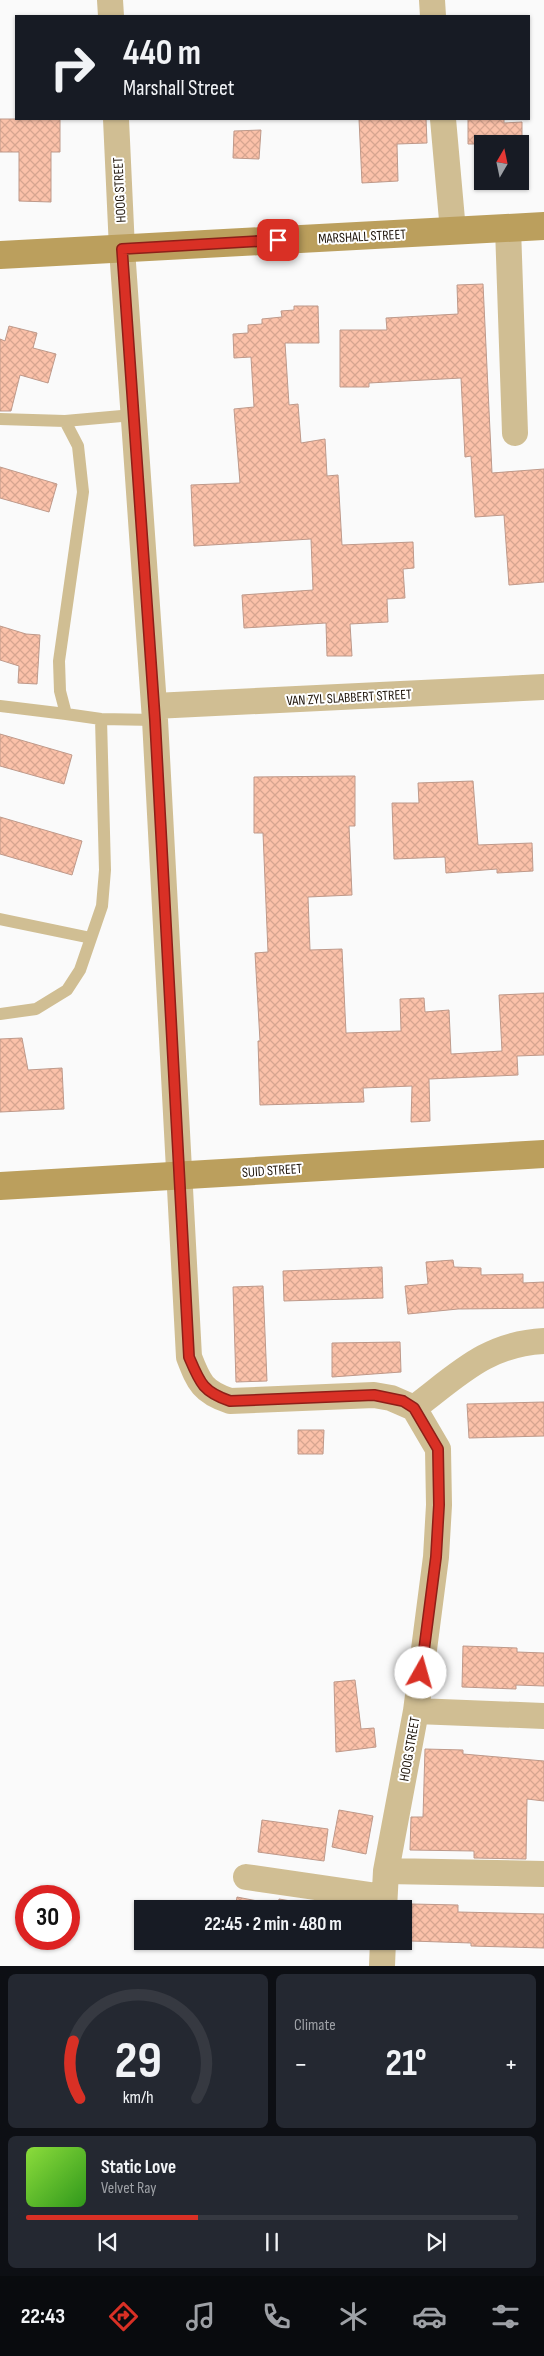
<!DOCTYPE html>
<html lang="en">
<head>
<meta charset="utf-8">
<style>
  :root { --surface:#171b24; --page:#242831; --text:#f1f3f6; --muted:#9ea1a6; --line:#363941; --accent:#d93025 }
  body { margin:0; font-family:"Sofia Sans Condensed",sans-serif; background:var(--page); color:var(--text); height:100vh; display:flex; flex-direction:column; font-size:19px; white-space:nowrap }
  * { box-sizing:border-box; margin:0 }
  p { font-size:16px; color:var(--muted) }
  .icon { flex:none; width:28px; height:28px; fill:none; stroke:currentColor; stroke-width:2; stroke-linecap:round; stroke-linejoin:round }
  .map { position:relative; height:1966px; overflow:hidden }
  .drawer { display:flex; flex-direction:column; gap:8px; padding:8px; background:#0d0f14; flex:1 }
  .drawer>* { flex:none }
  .hud { position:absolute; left:15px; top:15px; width:515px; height:105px; border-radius:0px; box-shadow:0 1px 4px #0004; background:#171b24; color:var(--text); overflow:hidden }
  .needle { width:32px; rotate:9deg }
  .fabs { position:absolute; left:474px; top:135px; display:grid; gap:10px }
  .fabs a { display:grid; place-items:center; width:55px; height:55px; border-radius:0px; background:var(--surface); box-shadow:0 1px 4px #0004; font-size:25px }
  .speed { position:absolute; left:15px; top:1885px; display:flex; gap:10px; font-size:25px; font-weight:700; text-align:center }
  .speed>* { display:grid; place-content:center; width:65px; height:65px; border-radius:50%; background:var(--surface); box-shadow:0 1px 4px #0004; line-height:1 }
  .speed .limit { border:8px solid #d22; background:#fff; color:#111 }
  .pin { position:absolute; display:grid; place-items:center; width:42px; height:42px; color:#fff; margin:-21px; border-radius:10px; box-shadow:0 2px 8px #0006 }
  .me { position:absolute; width:55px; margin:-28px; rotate:7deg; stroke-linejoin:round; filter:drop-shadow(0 0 4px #0008) }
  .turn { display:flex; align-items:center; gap:18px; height:105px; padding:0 25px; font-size:22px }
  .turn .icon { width:65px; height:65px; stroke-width:2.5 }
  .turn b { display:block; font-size:35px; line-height:42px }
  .big { font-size:38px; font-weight:700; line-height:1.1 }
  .drawer .card { flex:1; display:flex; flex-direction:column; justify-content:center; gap:8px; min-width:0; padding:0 18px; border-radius:8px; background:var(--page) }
  .drawer .dial { align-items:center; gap:0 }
  .dial svg { height:130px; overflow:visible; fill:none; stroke:var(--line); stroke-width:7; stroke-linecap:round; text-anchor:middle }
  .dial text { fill:var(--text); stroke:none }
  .song { display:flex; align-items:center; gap:15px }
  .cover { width:60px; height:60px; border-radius:8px; background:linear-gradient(135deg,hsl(90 70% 55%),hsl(110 70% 35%)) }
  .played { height:5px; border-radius:2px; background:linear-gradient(90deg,var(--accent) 35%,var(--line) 35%) }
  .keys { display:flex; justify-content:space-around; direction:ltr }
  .heat { display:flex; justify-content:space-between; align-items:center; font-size:28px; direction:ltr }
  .drawer .tiles { flex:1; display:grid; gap:8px; grid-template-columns:1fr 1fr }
  .card:last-child { grid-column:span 2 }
  .trip { position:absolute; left:134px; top:1900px; width:278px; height:50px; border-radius:0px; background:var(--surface); box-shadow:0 1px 4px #0004; font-weight:700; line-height:50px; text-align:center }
  .tab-bar { display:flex; height:80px; justify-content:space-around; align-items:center; background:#090b0e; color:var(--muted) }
  .tab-bar .icon { width:35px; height:35px }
  .tab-bar .current { color:var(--accent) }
  .tab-bar b { font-size:22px; color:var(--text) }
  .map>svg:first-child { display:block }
  .building { fill:url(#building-cross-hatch); stroke:#be998a }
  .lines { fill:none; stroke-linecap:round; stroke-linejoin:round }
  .lane { stroke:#d0be93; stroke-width:12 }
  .street { stroke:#d0be93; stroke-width:26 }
  .secondary { stroke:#bb9f5d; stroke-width:28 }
  .route-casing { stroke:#8d1f18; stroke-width:12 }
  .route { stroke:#d93025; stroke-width:9 }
  .labels { text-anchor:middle; stroke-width:4; stroke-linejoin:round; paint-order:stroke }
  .street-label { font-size:14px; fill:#1e140a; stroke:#fff }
</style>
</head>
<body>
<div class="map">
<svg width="544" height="1966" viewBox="0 0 544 1966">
  <defs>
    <pattern id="building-cross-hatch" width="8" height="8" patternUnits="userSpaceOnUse" patternTransform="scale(1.25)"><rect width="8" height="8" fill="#fbc1a9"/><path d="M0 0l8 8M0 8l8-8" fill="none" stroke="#d7a590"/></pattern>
  </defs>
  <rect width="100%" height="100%" fill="#fafafa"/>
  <path class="building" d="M 0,119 L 60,119 L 60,152 L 51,152 L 51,202 L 19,201 L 19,152 L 0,152 Z
    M 359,119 L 426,119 L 427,143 L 397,144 L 398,181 L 362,183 Z
    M 468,119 L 504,119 L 504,123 L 522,122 L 522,144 L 468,144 Z
    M 261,130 L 259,159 L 233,158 L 234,131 Z
    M 483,284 L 492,473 L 544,469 L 544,582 L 509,585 L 504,515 L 475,517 L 471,456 L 465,457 L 461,378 L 369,383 L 369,387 L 340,387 L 340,330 L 387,330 L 386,318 L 458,314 L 457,285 Z
    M 294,306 L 318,306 L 319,343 L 285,343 L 289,405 L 298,404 L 301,443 L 325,439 L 327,476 L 338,475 L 342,545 L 413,542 L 414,568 L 403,569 L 405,598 L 387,599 L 388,622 L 350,624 L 352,656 L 327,656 L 326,623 L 244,628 L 242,595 L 313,590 L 311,539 L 194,546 L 191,485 L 240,483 L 234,409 L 254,407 L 251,357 L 234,358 L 233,334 L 248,333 L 248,325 L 262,324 L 262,319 L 282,317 L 281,311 L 294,310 Z
    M 9,326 L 37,333 L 33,348 L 56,354 L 48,383 L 20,375 L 11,411 L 0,411 L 0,339 L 5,341 Z
    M 0,467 L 57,484 L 49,512 L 0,498 Z
    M 0,626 L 26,634 L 40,635 L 37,684 L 18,683 L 19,666 L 0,660 Z
    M 0,734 L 72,755 L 64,784 L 0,766 Z
    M 355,776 L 355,826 L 349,826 L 352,895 L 308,897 L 310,950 L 342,949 L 346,1033 L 401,1031 L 400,999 L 424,998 L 425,1012 L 449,1010 L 451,1054 L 502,1051 L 499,995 L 544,993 L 544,1055 L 517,1056 L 518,1075 L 429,1079 L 430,1121 L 411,1122 L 412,1086 L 363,1088 L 364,1102 L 260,1105 L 258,1041 L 260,1041 L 255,953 L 268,952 L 263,833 L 254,833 L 254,777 Z
    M 473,781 L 478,845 L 532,843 L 533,871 L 497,873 L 497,869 L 446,873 L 445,857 L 394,859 L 392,803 L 419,803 L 418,783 Z
    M 0,817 L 82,841 L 72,875 L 0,854 Z
    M 22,1038 L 28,1070 L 62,1068 L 64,1109 L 0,1112 L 0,1039 Z
    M 453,1260 L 454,1267 L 481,1268 L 481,1275 L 523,1274 L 523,1283 L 544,1282 L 544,1308 L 458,1309 L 408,1314 L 405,1286 L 428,1284 L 426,1262 Z
    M 382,1267 L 383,1298 L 284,1301 L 283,1271 Z
    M 263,1286 L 267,1381 L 236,1382 L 233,1287 Z
    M 400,1342 L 401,1372 L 332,1377 L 332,1343 Z
    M 544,1402 L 544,1436 L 469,1438 L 467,1404 Z
    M 298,1430 L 324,1430 L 323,1454 L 298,1454 Z
    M 463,1646 L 517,1648 L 517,1652 L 544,1653 L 544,1686 L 516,1685 L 516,1689 L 462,1687 Z
    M 355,1680 L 361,1729 L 374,1728 L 376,1747 L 336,1752 L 334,1682 Z
    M 425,1749 L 463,1750 L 463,1754 L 544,1761 L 544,1801 L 527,1799 L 526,1859 L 474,1858 L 474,1851 L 410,1850 L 411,1817 L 423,1817 Z
    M 339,1810 L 373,1816 L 366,1854 L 332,1847 Z
    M 262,1820 L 328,1829 L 324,1861 L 258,1852 Z
    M 237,1897 L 278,1905 L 279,1899 L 338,1909 L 235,1909 Z
    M 412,1904 L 458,1905 L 458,1912 L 544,1914 L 544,1948 L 471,1946 L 471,1943 L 411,1941 Z
    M 332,1941 L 358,1941 L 357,1946 Z"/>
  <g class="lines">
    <path class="lane" d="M 133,415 L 65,421 L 78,446 L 83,492 L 59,661 L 60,691 L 66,714 L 101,719 L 155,720
      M 0,419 L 65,421
      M 0,706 L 66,714
      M 0,919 L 91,938
      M 0,1014 L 36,1009 L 67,990 L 80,970 L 102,906 L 105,870 L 101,719"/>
    <path class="street" d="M 110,0 L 111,16
      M 432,0 L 433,16
      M 116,119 L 122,249 L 155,720 L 189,1357 C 199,1383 203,1392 230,1401 L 374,1395 L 391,1398 L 414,1408 L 438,1449 L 439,1505 L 436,1557 L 416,1711 L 386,1871 L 384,1909
      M 443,119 L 453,231
      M 508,228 L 515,433
      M 154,706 L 544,687
      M 414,1408 C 458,1375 486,1344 544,1341
      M 416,1711 L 544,1716
      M 386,1871 L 544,1874
      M 246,1877 L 384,1897
      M 382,1966 L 383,1941"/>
    <path class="secondary" d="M 0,255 L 544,226
      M 0,1186 L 544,1154"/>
  </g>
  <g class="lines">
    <defs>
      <path id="route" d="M 278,240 L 122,249 L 155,720 L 189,1357 C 200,1383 203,1392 230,1401 L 374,1395 L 403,1401 L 414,1408 L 438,1449 L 439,1505 L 436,1557 L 421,1673"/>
    </defs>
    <use href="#route" class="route-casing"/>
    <use href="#route" class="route"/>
  </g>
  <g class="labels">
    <g class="street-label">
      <text transform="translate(119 190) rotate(-93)" y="5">HOOG STREET</text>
      <text transform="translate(362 236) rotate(-3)" y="5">MARSHALL STREET</text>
      <text transform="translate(349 697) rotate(-3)" y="5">VAN ZYL SLABBERT STREET</text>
      <text transform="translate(272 1170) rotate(-4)" y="5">SUID STREET</text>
      <text transform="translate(409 1749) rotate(-80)" y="5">HOOG STREET</text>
    </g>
  </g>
</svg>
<div class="fabs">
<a><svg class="needle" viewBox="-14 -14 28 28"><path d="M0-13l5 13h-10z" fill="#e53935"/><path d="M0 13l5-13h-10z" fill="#9ea1a6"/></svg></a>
</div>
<div class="speed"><div class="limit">30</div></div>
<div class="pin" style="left:278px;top:240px;background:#d93025"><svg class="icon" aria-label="arrive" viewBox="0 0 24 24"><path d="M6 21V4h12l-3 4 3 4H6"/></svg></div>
<svg class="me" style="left:421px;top:1673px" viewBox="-20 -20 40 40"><circle r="19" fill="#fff"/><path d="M0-13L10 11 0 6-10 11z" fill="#d93025"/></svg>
<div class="trip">22:45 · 2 min · 480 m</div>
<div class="hud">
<div class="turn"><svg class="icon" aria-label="right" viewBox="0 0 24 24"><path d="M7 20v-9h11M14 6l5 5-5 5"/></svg><div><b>440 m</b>Marshall Street</div></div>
</div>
</div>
<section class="drawer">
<div class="tiles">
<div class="card dial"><svg viewBox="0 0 100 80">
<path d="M14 69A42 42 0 1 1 86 69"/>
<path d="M14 69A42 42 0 0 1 10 34" stroke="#d93025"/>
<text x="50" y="56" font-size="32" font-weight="700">29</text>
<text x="50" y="72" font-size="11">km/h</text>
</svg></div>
<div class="card"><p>Climate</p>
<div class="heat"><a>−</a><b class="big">21°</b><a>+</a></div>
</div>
<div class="card">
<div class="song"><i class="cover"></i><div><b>Static Love</b><p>Velvet Ray</p></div></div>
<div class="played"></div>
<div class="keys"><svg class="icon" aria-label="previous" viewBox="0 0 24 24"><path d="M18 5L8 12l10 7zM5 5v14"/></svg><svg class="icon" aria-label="pause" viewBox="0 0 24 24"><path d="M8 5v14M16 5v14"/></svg><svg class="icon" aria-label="next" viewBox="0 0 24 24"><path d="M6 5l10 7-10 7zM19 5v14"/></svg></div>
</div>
</div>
</section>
<nav class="tab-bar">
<b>22:43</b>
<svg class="icon current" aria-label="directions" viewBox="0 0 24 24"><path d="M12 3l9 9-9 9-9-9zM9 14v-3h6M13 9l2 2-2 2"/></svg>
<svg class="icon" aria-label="music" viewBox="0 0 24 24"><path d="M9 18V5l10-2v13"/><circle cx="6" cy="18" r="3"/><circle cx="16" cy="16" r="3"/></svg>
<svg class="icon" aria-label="phone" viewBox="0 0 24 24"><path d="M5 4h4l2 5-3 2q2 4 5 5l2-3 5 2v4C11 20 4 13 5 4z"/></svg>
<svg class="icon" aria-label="climate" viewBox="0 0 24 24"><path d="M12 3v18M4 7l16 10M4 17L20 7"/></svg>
<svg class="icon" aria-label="car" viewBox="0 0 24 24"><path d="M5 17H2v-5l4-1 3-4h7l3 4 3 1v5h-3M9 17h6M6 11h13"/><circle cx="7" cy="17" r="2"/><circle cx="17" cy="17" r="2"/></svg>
<svg class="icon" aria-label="filters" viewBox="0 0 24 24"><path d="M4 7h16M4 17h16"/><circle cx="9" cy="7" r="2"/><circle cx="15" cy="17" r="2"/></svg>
</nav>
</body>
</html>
